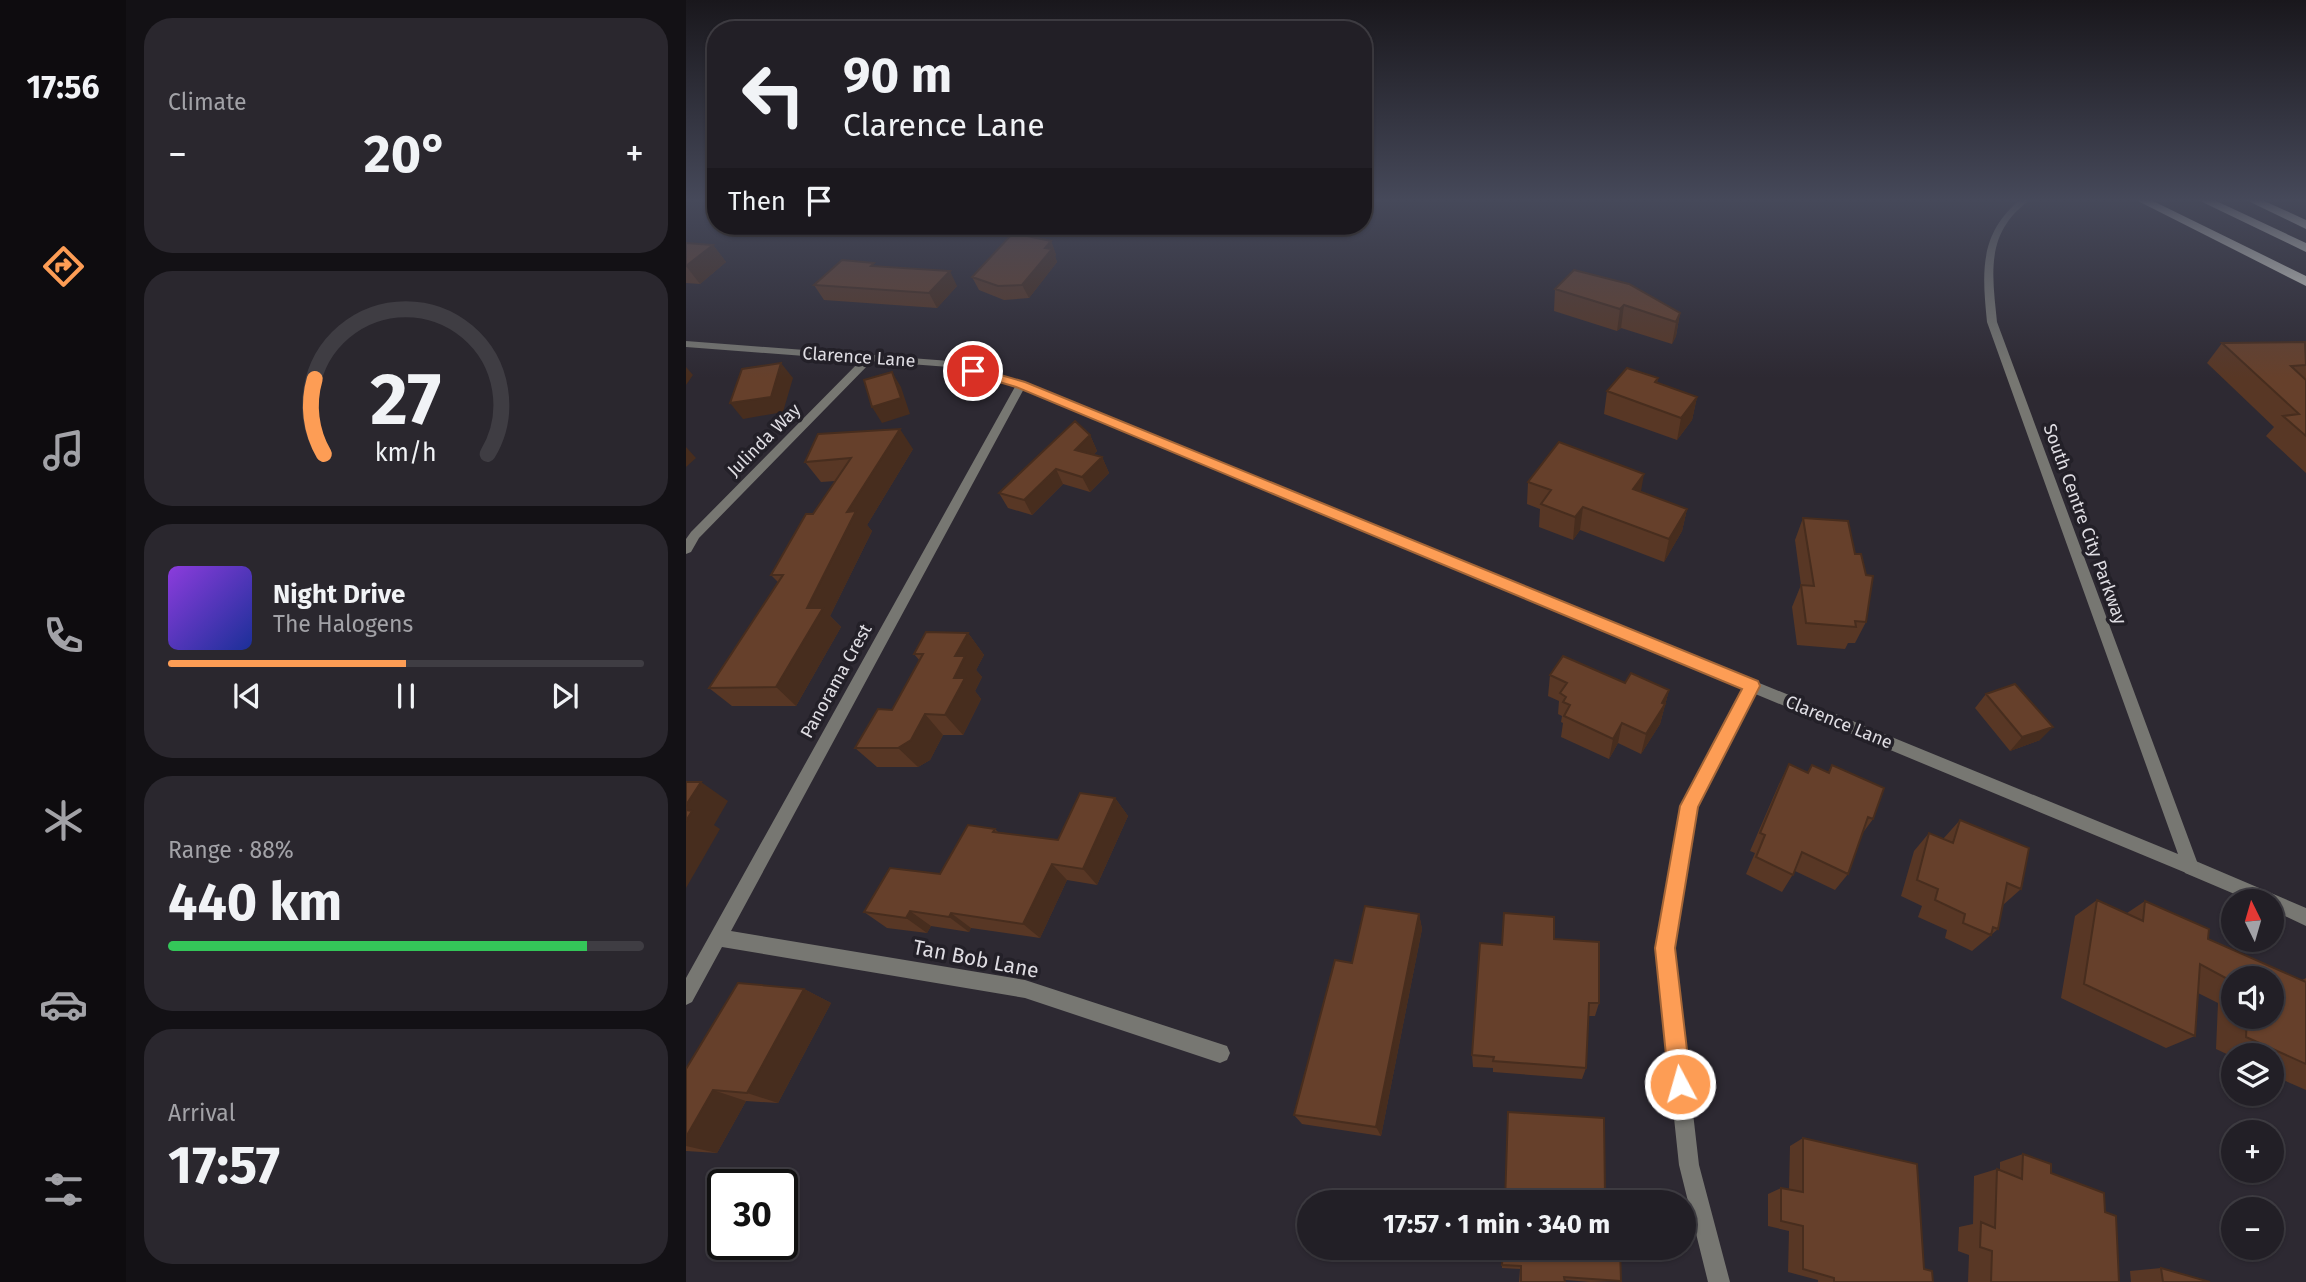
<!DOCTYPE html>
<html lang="en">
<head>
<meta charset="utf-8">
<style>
  :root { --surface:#221f26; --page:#2a272e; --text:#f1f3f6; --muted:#a2a2a7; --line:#3f3d43; --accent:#fd9d55 }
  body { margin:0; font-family:"Fira Sans",sans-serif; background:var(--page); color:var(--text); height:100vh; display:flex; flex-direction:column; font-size:26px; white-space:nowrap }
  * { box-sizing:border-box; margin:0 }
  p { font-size:23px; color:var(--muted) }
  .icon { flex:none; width:38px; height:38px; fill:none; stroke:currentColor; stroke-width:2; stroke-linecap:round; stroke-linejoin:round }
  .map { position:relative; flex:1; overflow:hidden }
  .details { display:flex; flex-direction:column; gap:18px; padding:18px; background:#131115; width:560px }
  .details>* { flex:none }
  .banner { position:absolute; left:21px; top:21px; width:665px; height:214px; border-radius:28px; box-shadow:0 2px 5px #0004,0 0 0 2px var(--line); background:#221f26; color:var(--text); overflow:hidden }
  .needle { width:46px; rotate:355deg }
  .fabs { position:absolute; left:1535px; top:889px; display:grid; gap:14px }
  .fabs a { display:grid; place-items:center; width:63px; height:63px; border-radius:50%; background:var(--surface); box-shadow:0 2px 5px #0004,0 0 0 2px var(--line); font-size:35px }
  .speed { position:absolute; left:21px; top:1169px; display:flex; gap:14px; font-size:35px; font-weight:700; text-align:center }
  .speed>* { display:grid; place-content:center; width:91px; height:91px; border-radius:50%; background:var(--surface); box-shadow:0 2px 5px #0004,0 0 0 2px var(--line); line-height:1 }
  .speed .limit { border:4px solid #111; border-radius:10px; background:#fff; color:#111 }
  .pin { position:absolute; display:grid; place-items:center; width:60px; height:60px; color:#fff; margin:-30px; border:4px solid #fff; border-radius:50%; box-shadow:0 2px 7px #0007 }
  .me { position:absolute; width:77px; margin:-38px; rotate:354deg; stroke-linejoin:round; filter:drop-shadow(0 0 5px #0008) }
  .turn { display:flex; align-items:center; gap:24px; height:147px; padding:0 21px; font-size:32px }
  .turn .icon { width:91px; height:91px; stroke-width:2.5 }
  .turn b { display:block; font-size:49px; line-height:60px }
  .then { display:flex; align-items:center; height:66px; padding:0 21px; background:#0003; gap:14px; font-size:26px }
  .big { font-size:52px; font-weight:700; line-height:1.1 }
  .details .card { flex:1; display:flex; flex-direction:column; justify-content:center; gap:10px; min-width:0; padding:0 24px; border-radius:28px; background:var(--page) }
  .details .dial { align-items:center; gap:0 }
  .dial svg { height:182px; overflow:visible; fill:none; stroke:var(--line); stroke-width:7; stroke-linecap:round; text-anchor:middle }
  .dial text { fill:var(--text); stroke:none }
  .song { display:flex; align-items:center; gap:21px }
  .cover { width:84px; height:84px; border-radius:10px; background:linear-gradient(135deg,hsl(270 70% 55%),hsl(230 70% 35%)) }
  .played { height:7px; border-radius:4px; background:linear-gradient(90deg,var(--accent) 50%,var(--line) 50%) }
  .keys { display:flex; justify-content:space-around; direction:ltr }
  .heat { display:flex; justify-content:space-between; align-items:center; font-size:38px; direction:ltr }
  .charge { height:10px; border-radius:5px; background:linear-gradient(90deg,#34c759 88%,var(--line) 0) }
  .trip { position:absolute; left:611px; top:1190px; width:399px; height:70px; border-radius:35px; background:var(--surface); box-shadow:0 2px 5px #0004,0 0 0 2px var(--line); font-weight:700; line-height:70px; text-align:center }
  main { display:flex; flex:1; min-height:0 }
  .menu { display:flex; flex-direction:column; width:126px; justify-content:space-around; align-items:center; background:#0e0c0f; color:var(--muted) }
  .menu .icon { width:49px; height:49px }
  .menu .active { color:var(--accent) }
  .menu b { font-size:32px; color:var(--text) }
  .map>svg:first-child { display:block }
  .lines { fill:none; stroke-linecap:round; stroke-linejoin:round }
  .minor { fill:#777772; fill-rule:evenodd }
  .tertiary { fill:#777772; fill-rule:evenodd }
  .motorway { fill:#e0e1d5; fill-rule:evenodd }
  .wall { fill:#583725; fill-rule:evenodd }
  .shaded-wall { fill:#472d1e }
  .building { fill:#66402b; stroke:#472d1e; stroke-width:2 }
  .route { fill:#fd9d55; stroke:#a46637; stroke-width:2 }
  .labels { text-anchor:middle; stroke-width:7; stroke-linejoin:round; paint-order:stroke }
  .street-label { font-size:18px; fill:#dfdde3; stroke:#232028 }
  .near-street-label { font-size:21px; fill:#dfdde3; stroke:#232028 }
</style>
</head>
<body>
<main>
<nav class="menu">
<b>17:56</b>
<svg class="icon active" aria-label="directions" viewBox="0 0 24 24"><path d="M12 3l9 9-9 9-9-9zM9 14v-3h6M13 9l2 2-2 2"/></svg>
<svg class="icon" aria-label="music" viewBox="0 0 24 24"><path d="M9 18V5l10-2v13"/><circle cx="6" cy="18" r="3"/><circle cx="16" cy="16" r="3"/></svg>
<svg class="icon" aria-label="phone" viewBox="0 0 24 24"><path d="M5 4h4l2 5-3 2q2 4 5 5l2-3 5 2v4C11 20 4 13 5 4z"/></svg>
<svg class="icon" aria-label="climate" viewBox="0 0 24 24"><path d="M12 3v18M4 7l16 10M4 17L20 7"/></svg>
<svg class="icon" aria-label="car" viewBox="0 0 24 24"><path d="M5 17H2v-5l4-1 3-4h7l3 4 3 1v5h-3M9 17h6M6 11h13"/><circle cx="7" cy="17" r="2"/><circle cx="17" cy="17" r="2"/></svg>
<svg class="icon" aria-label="filters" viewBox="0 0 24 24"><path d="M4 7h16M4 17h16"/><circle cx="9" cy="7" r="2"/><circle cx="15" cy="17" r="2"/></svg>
</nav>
<section class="details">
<div class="card"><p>Climate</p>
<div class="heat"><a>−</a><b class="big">20°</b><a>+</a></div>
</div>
<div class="card dial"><svg viewBox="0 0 100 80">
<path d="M14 69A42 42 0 1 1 86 69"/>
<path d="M14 69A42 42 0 0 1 10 36" stroke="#fd9d55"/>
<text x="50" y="56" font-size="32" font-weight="700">27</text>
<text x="50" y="72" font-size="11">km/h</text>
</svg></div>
<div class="card">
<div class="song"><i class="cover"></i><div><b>Night Drive</b><p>The Halogens</p></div></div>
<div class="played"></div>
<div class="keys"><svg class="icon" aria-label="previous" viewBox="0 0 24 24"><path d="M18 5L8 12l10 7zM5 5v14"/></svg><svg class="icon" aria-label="pause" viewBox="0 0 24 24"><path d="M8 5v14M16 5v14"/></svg><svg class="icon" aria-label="next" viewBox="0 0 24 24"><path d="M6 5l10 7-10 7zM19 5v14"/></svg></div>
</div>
<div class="card"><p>Range · 88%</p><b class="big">440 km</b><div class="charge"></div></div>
<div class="card"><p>Arrival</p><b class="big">17:57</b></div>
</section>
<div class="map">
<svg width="1620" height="1282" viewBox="0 0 1620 1282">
  <rect width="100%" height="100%" fill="#2d2932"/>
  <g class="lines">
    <path class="minor" d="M 183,355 L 187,356 L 187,360 L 13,538 L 5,552 L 0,554 L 0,539 L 5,532 L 179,356 Z
      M 335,382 L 340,385 L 45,931 L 339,980 L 541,1046 L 544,1053 L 541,1060 L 534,1063 L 339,998 L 36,947 L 6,1002 L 0,1005 L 0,978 L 330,385 Z
      M 1066,680 L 1071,682 L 1073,686 L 1011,807 L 988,948 L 1013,1165 L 1044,1282 L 1022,1282 L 993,1165 L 970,948 L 995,806 L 1061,682 Z
      M 1505,859 L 1620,908 L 1620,926 L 1586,910 L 1586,901 L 1565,901 L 1499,873 L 1497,867 L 1499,861 Z"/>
    <path class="tertiary" d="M 1335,199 L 1344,199 C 1336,207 1327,213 1321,223 C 1301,251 1308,290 1311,322 L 1513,867 L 1511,873 L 1505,875 L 331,387 L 263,367 L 0,347 L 0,341 L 264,361 L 339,383 L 1492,854 L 1301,322 C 1296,272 1293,233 1335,199 Z"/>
    <path class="motorway" d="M 1448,199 L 1463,199 L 1620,276 L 1620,286 Z
      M 1510,199 L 1526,199 L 1620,243 L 1620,252 Z
      M 1558,199 L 1574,199 L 1620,220 L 1620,229 Z"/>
  </g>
  <path class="wall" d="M 365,241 L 370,255 L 369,256 L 371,262 L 343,298 L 318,300 L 293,290 L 286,277 Z
    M 0,243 L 27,245 L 40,262 L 14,284 L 0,283 Z
    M 189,266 L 271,286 L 251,308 L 138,300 L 128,285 Z
    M 869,289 L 994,313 L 990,336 L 986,344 L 935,328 L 931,331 L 868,311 Z
    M 1536,343 L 1620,343 L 1620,473 L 1580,436 L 1588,427 L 1521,363 Z
    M 972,378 L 971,383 L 1011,397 L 1006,420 L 991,440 L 918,414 L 921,391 Z
    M 404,435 L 411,451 L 407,455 L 416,457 L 423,473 L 404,492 L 377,484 L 346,515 L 322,508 L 313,493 Z
    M 227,449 L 181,525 L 186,531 L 144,616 L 155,627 L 110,706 L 46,706 L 23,688 L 92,582 L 85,575 L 149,481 L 135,482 L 119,462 Z
    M 842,482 L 955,492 L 1001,509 L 996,531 L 978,562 L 894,530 L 887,540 L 853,527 L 854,509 L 841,504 Z
    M 1117,518 L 1180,622 L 1169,643 L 1162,643 L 1159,649 L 1111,645 L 1106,607 L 1115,585 L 1109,540 Z
    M 282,633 L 298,655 L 290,670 L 296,677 L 289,691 L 295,699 L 277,735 L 257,735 L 244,760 L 232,767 L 191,767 L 169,748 L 206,710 L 234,661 L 228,654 Z
    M 864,675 L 939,683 L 983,690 L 974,724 L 955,754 L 932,743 L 923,759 L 875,737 L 877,723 L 875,722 L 876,716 L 872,714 L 873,701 L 862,696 Z
    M 1300,694 L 1354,740 L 1324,751 L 1289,708 Z
    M 1103,764 L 1121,773 L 1126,765 L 1142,772 L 1146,765 L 1187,819 L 1176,834 L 1162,874 L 1149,890 L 1109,871 L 1096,892 L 1060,874 L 1069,853 L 1064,851 L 1093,784 Z
    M 429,798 L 442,816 L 411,885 L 381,880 L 354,938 L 285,928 L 283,932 L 245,926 L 241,933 L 201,928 L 178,912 L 254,874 L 309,829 L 312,832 L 372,840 Z
    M 1274,820 L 1335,889 L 1317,905 L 1312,929 L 1286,951 L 1259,938 L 1261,930 L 1232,917 L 1236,906 L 1215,896 L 1228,851 L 1243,833 L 1257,839 Z
    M 1411,900 L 1441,913 L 1459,901 L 1522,939 L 1616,980 L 1620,978 L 1620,1090 L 1586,1075 L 1586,1055 L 1547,1055 L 1547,1057 L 1530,1049 L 1532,1003 L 1512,993 L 1509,1036 L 1480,1048 L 1375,998 L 1389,916 ZM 1547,978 L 1586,978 L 1586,1017 L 1547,1017 Z
    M 733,914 L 736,929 L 695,1136 L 616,1124 L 608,1115 L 666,963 Z
    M 868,939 L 913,1003 L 909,1016 L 902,1016 L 900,1068 L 896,1079 L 807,1072 L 807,1068 L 787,1067 L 786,1055 L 816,945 Z
    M 118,989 L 145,1003 L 92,1103 L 60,1101 L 31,1153 L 0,1151 L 0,1069 Z
    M 1117,1138 L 1238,1269 L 1247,1282 L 1132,1282 L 1132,1280 L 1102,1272 L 1103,1231 L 1082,1226 L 1082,1194 L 1095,1188 L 1103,1189 L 1104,1146 Z
    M 1337,1154 L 1419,1212 L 1433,1282 L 1282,1282 L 1283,1255 L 1272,1251 L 1273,1227 L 1287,1224 L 1288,1176 L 1311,1169 L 1314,1170 L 1314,1162 Z
    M 816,1248 L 935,1281 L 904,1282 L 879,1280 L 879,1282 L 833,1282 L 834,1269 L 816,1268 Z
    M 1475,1268 L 1524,1282 L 1445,1282 L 1444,1271 Z"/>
  <path class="shaded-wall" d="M 365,241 L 370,255 L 369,256 L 371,262 L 343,298 L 336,285 L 359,248 Z
    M 27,245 L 40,262 L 14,284 L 0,266 Z
    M 264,271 L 271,286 L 251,308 L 243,293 Z
    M 938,305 L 935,328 L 931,331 L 934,309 Z
    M 994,313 L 990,336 L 986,344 L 990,322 Z
    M 95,363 L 107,378 L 97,412 L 57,419 L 44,403 Z
    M 0,367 L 7,375 L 0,385 Z
    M 206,372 L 215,387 L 224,414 L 196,423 L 186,407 Z
    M 1011,397 L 1006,420 L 991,440 L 995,418 Z
    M 214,429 L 227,449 L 181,525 L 186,531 L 144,616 L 155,627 L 110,706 L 90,687 L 121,608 L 161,512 Z
    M 404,435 L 411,451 L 397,465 L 389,450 Z
    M 0,447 L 10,458 L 0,467 Z
    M 416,457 L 423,473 L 404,492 L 396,477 Z
    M 370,469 L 377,484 L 346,515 L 338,500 Z
    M 958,474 L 954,497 L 947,489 Z
    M 897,507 L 894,530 L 887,540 L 889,517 Z
    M 1001,509 L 996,531 L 978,562 L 983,539 Z
    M 282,633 L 298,655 L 290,670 L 296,677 L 289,691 L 295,699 L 277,735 L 259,715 L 268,678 L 269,656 Z
    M 983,690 L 974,724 L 955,754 L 960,734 Z
    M 239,714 L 257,735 L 244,760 L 232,767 L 212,748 Z
    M 936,723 L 932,743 L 923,759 L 927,739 Z
    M 1367,727 L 1354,740 L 1324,751 L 1336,737 Z
    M 15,782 L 42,801 L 28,825 L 34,829 L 0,888 L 0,805 Z
    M 429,798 L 442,816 L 411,885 L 397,869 Z
    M 366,864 L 381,880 L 354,938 L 337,924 Z
    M 224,911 L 245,926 L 241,933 L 220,918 Z
    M 265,913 L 285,928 L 283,932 L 263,917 Z
    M 733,914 L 736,929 L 695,1136 L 690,1127 Z
    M 118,989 L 145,1003 L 92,1103 L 61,1093 Z
    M 27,1090 L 60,1101 L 31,1153 L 0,1146 L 0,1137 Z"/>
  <path class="building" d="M 327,233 L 365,241 L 359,248 L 366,249 L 336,285 L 312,286 L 286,277 Z
    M 0,243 L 27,245 L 0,266 Z
    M 156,260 L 188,263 L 185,266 L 264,271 L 243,293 L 128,285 Z
    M 888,270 L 943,284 L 994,313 L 990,322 L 938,305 L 934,309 L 869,289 Z
    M 1619,342 L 1620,365 L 1605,366 L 1620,380 L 1620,436 L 1597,416 L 1613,414 L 1536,343 Z
    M 95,363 L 85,397 L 44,403 L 56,369 Z
    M 941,368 L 972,378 L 969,382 L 1011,397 L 995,418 L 921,391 Z
    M 206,372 L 215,398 L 186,407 L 178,380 Z
    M 389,421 L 404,435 L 389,450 L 416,457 L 396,477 L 370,469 L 338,500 L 313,493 Z
    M 214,429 L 161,512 L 170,511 L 121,608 L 137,608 L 90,687 L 23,688 L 97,575 L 85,575 L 120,514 L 127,514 L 165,458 L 119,462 L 132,434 Z
    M 873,442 L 958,474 L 947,489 L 1001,509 L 983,539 L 897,507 L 889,517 L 855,504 L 865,490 L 842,482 Z
    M 1117,518 L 1162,521 L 1169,554 L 1175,554 L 1180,575 L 1187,576 L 1180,622 L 1169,621 L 1170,627 L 1120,623 L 1115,585 L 1128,586 Z
    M 240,632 L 282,633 L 269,656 L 279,656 L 268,678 L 279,678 L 259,715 L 239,714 L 225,740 L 212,748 L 169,748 L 192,709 L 206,710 L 237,654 L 228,654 Z
    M 877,656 L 939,683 L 945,673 L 983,690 L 976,703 L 979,704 L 960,734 L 936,723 L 927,739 L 878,716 L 884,705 L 877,702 L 880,697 L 874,693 L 881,683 L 864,675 Z
    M 1329,684 L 1367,727 L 1336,737 L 1300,694 Z
    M 1103,764 L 1122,773 L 1126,765 L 1143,773 L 1146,765 L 1198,788 L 1187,819 L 1182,817 L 1162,874 L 1116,852 L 1107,875 L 1070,857 L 1079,835 L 1074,833 Z
    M 0,782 L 15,782 L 0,805 Z
    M 394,793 L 429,798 L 397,869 L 366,864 L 337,924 L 265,913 L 263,917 L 224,911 L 220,918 L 178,912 L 204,868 L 254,874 L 282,825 L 309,829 L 307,832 L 372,840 Z
    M 0,810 L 6,811 L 0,821 Z
    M 1274,820 L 1343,848 L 1335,889 L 1321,883 L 1312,929 L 1307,927 L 1305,935 L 1277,923 L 1279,914 L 1249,900 L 1252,889 L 1231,880 L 1243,833 L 1267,843 Z
    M 1411,900 L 1457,921 L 1459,901 L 1523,929 L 1522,939 L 1620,982 L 1620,1064 L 1560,1037 L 1561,1017 L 1586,1017 L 1586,978 L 1547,978 L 1547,982 L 1514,964 L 1509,1036 L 1398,984 Z
    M 679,906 L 733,914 L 690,1127 L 608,1115 L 649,960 L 666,963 Z
    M 818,913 L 868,917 L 868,939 L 913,942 L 913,1003 L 903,1003 L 900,1068 L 807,1061 L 808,1057 L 786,1055 L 794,943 L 816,945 Z
    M 52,983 L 118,989 L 61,1093 L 27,1090 L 0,1137 L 0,1069 Z
    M 822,1112 L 918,1118 L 919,1194 L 933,1195 L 933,1202 L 819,1202 Z
    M 1117,1138 L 1231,1164 L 1238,1269 L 1246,1271 L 1247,1282 L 1148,1282 L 1148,1278 L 1117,1269 L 1117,1226 L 1095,1221 L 1095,1188 L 1117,1192 Z
    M 1337,1154 L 1365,1164 L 1365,1173 L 1418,1193 L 1419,1212 L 1430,1216 L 1433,1282 L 1305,1282 L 1306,1251 L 1294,1247 L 1295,1222 L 1309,1228 L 1311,1169 L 1336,1179 Z
    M 817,1248 L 934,1248 L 935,1281 L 878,1277 L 879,1282 L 835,1282 L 835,1266 L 816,1265 Z
    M 1475,1268 L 1524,1282 L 1477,1282 Z"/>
  <linearGradient id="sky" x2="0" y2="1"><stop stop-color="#19171c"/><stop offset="0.53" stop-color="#46495a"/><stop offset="1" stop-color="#46495a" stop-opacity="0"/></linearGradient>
  <rect width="1620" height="378" fill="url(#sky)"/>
  <path class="route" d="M 287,367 L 339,382 L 1072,681 L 1074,686 L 1012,807 L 989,948 L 1005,1084 L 1002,1091 L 994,1095 L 986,1091 L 983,1084 L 969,948 L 994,806 L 1056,689 L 330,387 L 283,373 L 281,371 Z"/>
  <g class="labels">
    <g class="street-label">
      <text transform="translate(173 357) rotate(4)" y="6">Clarence Lane</text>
      <text transform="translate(78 440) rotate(-45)" y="6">Julinda Way</text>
      <text transform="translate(1399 524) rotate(70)" y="6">South Centre City Parkway</text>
      <text transform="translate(150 681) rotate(-61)" y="6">Panorama Crest</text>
      <text transform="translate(1153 722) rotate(22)" y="6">Clarence Lane</text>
    </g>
    <g class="near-street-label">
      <text transform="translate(290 959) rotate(11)" y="7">Tan Bob Lane</text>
    </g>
  </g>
</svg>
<div class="fabs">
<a><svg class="needle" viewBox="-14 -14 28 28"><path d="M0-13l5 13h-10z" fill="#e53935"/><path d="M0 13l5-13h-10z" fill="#a2a2a7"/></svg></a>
<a><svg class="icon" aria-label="sound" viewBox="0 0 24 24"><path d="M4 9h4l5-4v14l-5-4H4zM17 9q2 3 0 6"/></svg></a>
<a><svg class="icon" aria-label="layers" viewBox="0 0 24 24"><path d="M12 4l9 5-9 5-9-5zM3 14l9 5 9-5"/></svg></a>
<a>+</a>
<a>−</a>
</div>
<div class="speed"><div class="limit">30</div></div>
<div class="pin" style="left:287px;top:371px;background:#d93025"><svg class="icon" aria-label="arrive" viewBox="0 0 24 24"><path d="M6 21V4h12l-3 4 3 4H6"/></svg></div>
<svg class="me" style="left:994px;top:1084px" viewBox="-20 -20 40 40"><circle r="17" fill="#fd9d55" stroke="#fff" stroke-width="3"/><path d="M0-11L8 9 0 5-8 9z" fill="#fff"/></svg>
<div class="trip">17:57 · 1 min · 340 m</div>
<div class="banner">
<div class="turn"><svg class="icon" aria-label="left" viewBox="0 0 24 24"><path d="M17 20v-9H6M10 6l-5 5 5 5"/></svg><div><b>90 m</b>Clarence Lane</div></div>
<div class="then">Then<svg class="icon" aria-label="arrive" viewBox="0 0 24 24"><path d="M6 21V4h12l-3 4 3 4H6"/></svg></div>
</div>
</div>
</main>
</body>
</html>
